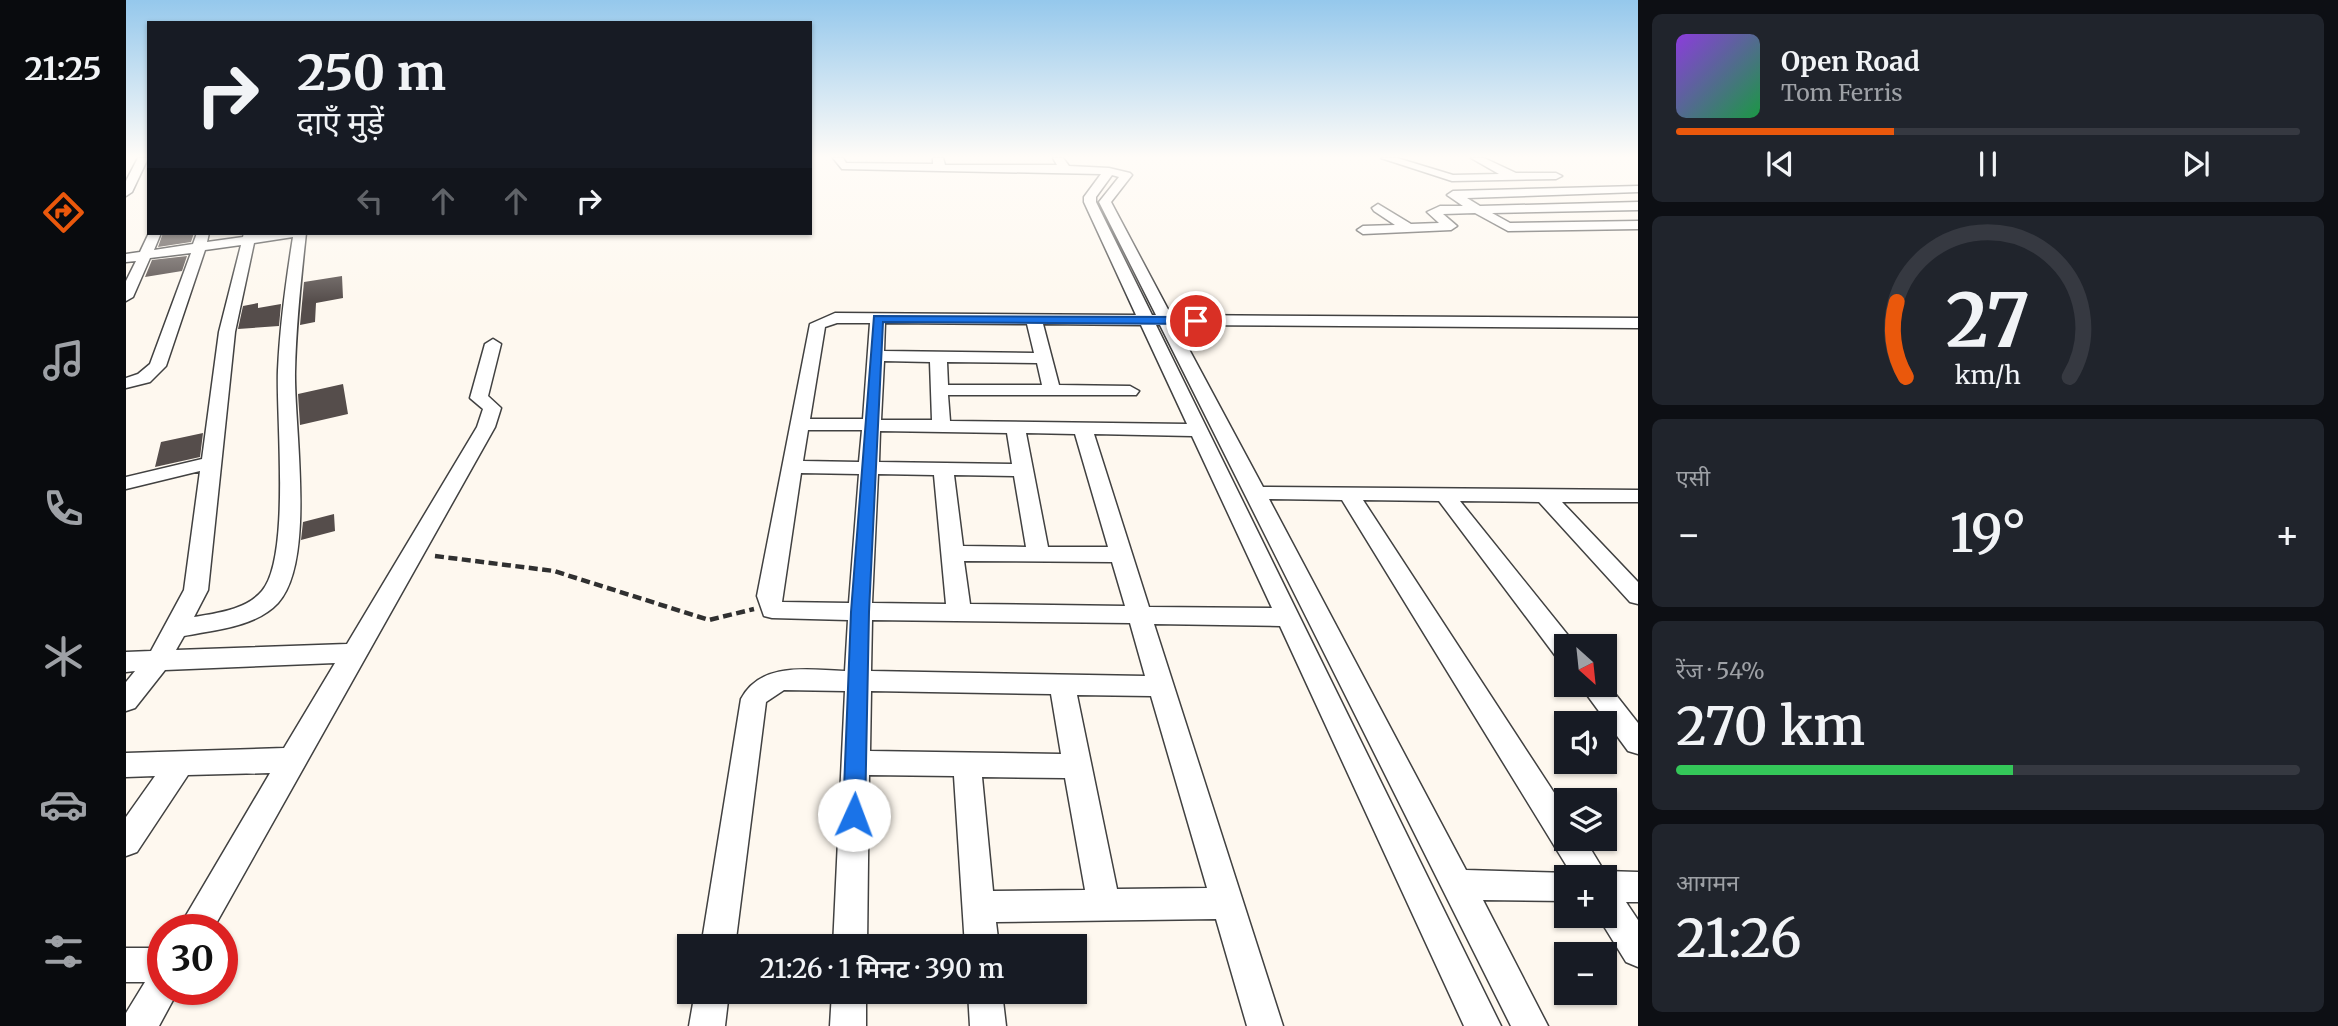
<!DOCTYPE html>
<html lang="hi">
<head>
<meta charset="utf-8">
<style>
  :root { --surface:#171b24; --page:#20242c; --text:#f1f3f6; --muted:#9ea1a6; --line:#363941; --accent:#ea580c }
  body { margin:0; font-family:Merriweather,"Noto Sans Devanagari",serif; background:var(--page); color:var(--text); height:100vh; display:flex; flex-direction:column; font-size:26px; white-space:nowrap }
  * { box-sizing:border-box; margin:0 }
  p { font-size:23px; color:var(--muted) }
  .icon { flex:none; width:38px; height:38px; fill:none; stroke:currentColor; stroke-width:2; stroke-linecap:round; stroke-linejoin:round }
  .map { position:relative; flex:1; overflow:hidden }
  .sheet { display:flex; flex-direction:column; gap:14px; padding:14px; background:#0d0f14; width:700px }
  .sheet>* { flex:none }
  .guide { position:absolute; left:21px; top:21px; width:665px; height:214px; border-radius:0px; box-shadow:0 2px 5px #0004; background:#171b24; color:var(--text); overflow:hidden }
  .needle { width:46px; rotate:153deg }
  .tools { position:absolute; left:1428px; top:634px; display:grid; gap:14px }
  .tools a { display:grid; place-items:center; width:63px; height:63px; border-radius:0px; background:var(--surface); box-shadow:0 2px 5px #0004; font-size:35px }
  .speed { position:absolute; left:21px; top:914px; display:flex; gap:14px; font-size:35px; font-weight:700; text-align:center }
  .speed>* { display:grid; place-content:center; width:91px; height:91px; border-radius:50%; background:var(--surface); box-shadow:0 2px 5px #0004; line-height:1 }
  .speed .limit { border:10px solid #d22; background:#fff; color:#111 }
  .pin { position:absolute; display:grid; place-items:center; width:60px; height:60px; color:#fff; margin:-30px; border:4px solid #fff; border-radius:50%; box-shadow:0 2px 7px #0007 }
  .me { position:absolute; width:77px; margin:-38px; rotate:2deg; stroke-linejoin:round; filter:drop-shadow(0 0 5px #0008) }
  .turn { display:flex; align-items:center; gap:24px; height:147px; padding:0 35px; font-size:32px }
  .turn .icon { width:91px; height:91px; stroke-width:2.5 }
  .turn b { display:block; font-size:49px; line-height:60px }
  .lanes { display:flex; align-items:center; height:66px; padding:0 35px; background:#0003; justify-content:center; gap:35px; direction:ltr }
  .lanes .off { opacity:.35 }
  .big { font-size:52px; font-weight:600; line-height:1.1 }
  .sheet .widget { flex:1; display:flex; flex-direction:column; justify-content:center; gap:10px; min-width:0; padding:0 24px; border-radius:10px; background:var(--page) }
  .sheet .dial { align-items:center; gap:0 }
  .dial svg { height:182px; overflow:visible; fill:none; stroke:var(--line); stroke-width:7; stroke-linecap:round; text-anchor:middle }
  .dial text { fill:var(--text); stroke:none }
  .song { display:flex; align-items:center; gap:21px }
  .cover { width:84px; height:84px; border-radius:10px; background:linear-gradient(135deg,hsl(270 70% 55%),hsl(140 70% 35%)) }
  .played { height:7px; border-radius:4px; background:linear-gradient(90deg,var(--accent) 35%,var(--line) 35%) }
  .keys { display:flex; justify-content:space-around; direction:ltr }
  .heat { display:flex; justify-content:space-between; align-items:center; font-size:38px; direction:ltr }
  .charge { height:10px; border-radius:5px; background:linear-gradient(90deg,#34c759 54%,var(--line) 0) }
  .trip { position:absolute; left:551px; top:934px; width:410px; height:70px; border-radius:0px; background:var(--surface); box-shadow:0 2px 5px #0004; font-weight:600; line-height:70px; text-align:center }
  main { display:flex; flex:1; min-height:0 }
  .tab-bar { display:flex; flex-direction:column; width:126px; justify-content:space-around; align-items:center; background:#090b0e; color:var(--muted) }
  .tab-bar .icon { width:49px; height:49px }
  .tab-bar .selected { color:var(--accent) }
  .tab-bar b { font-size:32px; color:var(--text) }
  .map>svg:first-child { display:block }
  .building { fill:#554d4b }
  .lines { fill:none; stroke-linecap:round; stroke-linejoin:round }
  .minor-casing { stroke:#414141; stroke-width:3 }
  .path { stroke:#303030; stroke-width:4.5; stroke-dasharray:9 4.5; stroke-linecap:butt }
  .minor { fill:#fff; fill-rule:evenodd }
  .route { fill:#1a73e8; stroke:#114b97; stroke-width:2 }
</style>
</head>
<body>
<main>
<nav class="tab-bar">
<b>21:25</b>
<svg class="icon selected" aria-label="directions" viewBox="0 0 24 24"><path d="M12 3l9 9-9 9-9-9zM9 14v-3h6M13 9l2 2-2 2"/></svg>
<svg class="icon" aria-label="music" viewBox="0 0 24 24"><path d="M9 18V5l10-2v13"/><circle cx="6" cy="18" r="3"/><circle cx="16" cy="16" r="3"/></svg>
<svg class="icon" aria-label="phone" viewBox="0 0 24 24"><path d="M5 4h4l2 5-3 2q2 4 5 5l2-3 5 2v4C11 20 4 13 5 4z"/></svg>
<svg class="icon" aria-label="climate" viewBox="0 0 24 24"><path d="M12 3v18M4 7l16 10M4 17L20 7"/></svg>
<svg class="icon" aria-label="car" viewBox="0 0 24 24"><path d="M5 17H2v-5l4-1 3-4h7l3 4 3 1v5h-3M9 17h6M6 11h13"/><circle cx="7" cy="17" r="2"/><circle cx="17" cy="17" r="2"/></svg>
<svg class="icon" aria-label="filters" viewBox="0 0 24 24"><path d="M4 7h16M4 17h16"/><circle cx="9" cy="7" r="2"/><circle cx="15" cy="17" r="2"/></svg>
</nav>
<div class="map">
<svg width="1512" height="1026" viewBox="0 0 1512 1026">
  <rect width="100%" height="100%" fill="#fef8ef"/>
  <path class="building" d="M 37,233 L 68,233 L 65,242 L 32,247 Z
    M 61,256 L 56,271 L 19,277 L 26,260 Z
    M 216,276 L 217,298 L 190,303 L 189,322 L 174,325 L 178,282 Z
    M 132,303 L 132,308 L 155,304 L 153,326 L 112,329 L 117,306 Z
    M 217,384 L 222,414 L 174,425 L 172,394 Z
    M 77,433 L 74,457 L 29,467 L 35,442 Z
    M 208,514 L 209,531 L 175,540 L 177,522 Z"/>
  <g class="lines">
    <defs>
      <path id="minor" d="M 12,158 L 22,158 L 6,192 L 0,196 L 0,181 Z
        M 707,158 L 717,158 L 720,163 L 807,164 L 807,158 L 817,158 L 819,165 L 931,165 L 927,158 L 937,158 L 943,166 L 983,168 L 1004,173 L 1006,175 L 985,202 L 1045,315 L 1512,318 L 1512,328 L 1050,325 L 1137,487 L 1512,490 L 1512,502 L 1436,502 L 1512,582 L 1512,604 L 1504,602 L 1413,502 L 1334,501 L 1449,644 L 1440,646 L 1440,660 L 1431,658 L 1313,501 L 1237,500 L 1440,811 L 1440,838 L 1458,838 L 1478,871 L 1512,872 L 1512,902 L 1500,902 L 1512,920 L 1512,967 L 1500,962 L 1471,915 L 1479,915 L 1479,877 L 1440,877 L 1440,901 L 1357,900 L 1422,1026 L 1385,1026 L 1034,325 L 1030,325 L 1375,1026 L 1338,1026 L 1154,626 L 1028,624 L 1157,1026 L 1121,1026 L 1090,919 L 870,922 L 873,947 L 839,947 L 828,776 L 743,775 L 741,947 L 707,947 L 719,691 L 658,690 L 640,702 L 609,947 L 575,947 L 615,699 C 635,661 683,670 719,671 L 722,620 L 646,618 L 638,616 L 631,596 L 684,324 L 709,313 L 1010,315 L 958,202 L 958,197 L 975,174 L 716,169 ZM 986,175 L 993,177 L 973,202 L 1030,315 L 1026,315 L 970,202 L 970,197 ZM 711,323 L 744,323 L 737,419 L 684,419 L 699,327 ZM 759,323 L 901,324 L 908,353 L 758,351 ZM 917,324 L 1015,325 L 1061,424 L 824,421 L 822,395 L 1010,395 L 1013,391 L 1004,386 L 933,385 ZM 758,361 L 804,362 L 806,420 L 755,420 ZM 821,362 L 911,363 L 916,385 L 822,385 ZM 682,430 L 736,430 L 733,462 L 677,461 ZM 754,431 L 881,433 L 886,464 L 753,462 ZM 900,433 L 949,434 L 982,547 L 922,547 ZM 968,434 L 1066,436 L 1146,608 L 1023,607 ZM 675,473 L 733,474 L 723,603 L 656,602 ZM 752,474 L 808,475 L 820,604 L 746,603 ZM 828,475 L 888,476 L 900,547 L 837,546 ZM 1143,499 L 1216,500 L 1445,873 L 1340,870 ZM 838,561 L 986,562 L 999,606 L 844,604 ZM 746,620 L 1004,623 L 1019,676 L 745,671 ZM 745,691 L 925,694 L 935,754 L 744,751 ZM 951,695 L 1025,696 L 1081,888 L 991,889 ZM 856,777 L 939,778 L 959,890 L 867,891 Z
        M 1255,158 L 1271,158 L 1327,175 L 1373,174 L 1345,158 L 1358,158 L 1390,173 L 1430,173 L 1436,176 L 1430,179 L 1326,181 Z
        M 1512,186 L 1512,192 L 1341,198 L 1354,206 L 1512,202 L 1512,210 L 1366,213 L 1384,223 L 1512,221 L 1512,229 L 1382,231 L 1349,213 L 1317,214 L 1331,226 L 1325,230 L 1237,234 L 1231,230 L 1237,226 L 1269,225 L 1248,211 L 1246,208 L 1252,204 L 1285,224 L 1313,223 L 1301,212 L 1314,206 L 1337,206 L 1321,195 L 1327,191 Z
        M 23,233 L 35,233 L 28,250 L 67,244 L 71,233 L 83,233 L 81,242 L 117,237 L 118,233 L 180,233 C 175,279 170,325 169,372 C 168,428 190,561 152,603 C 130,627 88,630 58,636 L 50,650 L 221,644 L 351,427 L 357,409 L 344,398 L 359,344 L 367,339 L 375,344 L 362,396 L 375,408 L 369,427 L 87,929 L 52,929 L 144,773 L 62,775 L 11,852 L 0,856 L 0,817 L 29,776 L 0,777 L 0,753 L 158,748 L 209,663 L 39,670 L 9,708 L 0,711 L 0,682 L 9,671 L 0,672 L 0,652 L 25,651 L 58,590 L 74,471 L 0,489 L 0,477 L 76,459 L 93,332 L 115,245 L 79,250 L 40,366 L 24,382 L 0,388 L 0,378 L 12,374 L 24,364 L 65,253 L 24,258 L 7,297 L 0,301 L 0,281 L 10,261 L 0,262 L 0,254 L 14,252 ZM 167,237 C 160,281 154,325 152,370 C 150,417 165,557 136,591 C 120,610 90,613 68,617 L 82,590 L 109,332 L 128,243 Z
        M 1479,681 L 1512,723 L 1512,754 L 1502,751 L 1453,684 L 1479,684 Z
        M 0,948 L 37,948 L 37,989 L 53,989 L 33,1026 L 0,1026 L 0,1013 L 19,982 L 0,982 Z
        M 569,992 L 603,992 L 599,1026 L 563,1026 Z
        M 706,992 L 740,992 L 740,1026 L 704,1026 Z
        M 842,992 L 876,992 L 880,1026 L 844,1026 Z"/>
    </defs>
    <use href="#minor" class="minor-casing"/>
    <path class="path" d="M 309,556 L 428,571 L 583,620 L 628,609"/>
    <use href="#minor" class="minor"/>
  </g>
  <linearGradient id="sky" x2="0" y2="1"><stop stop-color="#95c8ec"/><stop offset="0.52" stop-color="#fffcf8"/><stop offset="1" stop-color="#fffcf8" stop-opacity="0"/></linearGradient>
  <rect width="1512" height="302" fill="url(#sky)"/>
  <path class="route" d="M 748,316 L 1070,317 L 1075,321 L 1070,324 L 757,322 L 743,612 L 739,815 L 736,822 L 728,825 L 720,822 L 717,815 L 725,612 Z"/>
</svg>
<div class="tools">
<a><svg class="needle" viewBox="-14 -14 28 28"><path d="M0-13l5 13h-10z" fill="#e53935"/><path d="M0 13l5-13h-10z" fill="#9ea1a6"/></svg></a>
<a><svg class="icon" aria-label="sound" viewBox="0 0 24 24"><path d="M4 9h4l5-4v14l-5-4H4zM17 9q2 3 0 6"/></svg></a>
<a><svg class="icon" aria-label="layers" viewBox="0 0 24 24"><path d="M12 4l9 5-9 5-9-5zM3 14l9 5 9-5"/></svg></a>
<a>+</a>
<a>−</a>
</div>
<div class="speed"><div class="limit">30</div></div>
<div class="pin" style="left:1070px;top:321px;background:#d93025"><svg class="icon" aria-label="arrive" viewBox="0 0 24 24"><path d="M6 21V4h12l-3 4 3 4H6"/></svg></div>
<svg class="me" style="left:728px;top:815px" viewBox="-20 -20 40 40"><circle r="19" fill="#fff"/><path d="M0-13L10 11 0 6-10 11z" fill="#1a73e8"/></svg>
<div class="trip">21:26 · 1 मिनट · 390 m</div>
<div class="guide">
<div class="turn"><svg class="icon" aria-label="right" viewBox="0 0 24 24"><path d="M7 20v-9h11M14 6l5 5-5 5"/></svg><div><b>250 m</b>दाएँ मुड़ें</div></div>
<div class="lanes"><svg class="icon off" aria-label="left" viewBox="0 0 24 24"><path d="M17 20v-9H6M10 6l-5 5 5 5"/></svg><svg class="icon off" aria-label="ahead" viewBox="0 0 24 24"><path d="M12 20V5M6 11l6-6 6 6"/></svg><svg class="icon off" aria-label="ahead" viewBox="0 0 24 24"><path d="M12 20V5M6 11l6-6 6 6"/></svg><svg class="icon" aria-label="right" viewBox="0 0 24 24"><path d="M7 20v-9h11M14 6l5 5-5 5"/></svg></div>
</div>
</div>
<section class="sheet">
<div class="widget">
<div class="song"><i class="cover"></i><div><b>Open Road</b><p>Tom Ferris</p></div></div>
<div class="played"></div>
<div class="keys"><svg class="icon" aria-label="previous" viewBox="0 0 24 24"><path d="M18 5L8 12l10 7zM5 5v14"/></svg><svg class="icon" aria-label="pause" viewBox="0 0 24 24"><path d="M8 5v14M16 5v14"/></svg><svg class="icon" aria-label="next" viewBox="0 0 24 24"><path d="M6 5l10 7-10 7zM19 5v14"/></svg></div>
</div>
<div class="widget dial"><svg viewBox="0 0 100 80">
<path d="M14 69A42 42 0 1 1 86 69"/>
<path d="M14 69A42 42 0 0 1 10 36" stroke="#ea580c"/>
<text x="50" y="56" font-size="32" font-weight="700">27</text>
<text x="50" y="72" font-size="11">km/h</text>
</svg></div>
<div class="widget"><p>एसी</p>
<div class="heat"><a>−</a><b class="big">19°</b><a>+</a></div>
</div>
<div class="widget"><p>रेंज · 54%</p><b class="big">270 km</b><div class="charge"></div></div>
<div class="widget"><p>आगमन</p><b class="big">21:26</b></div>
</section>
</main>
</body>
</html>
